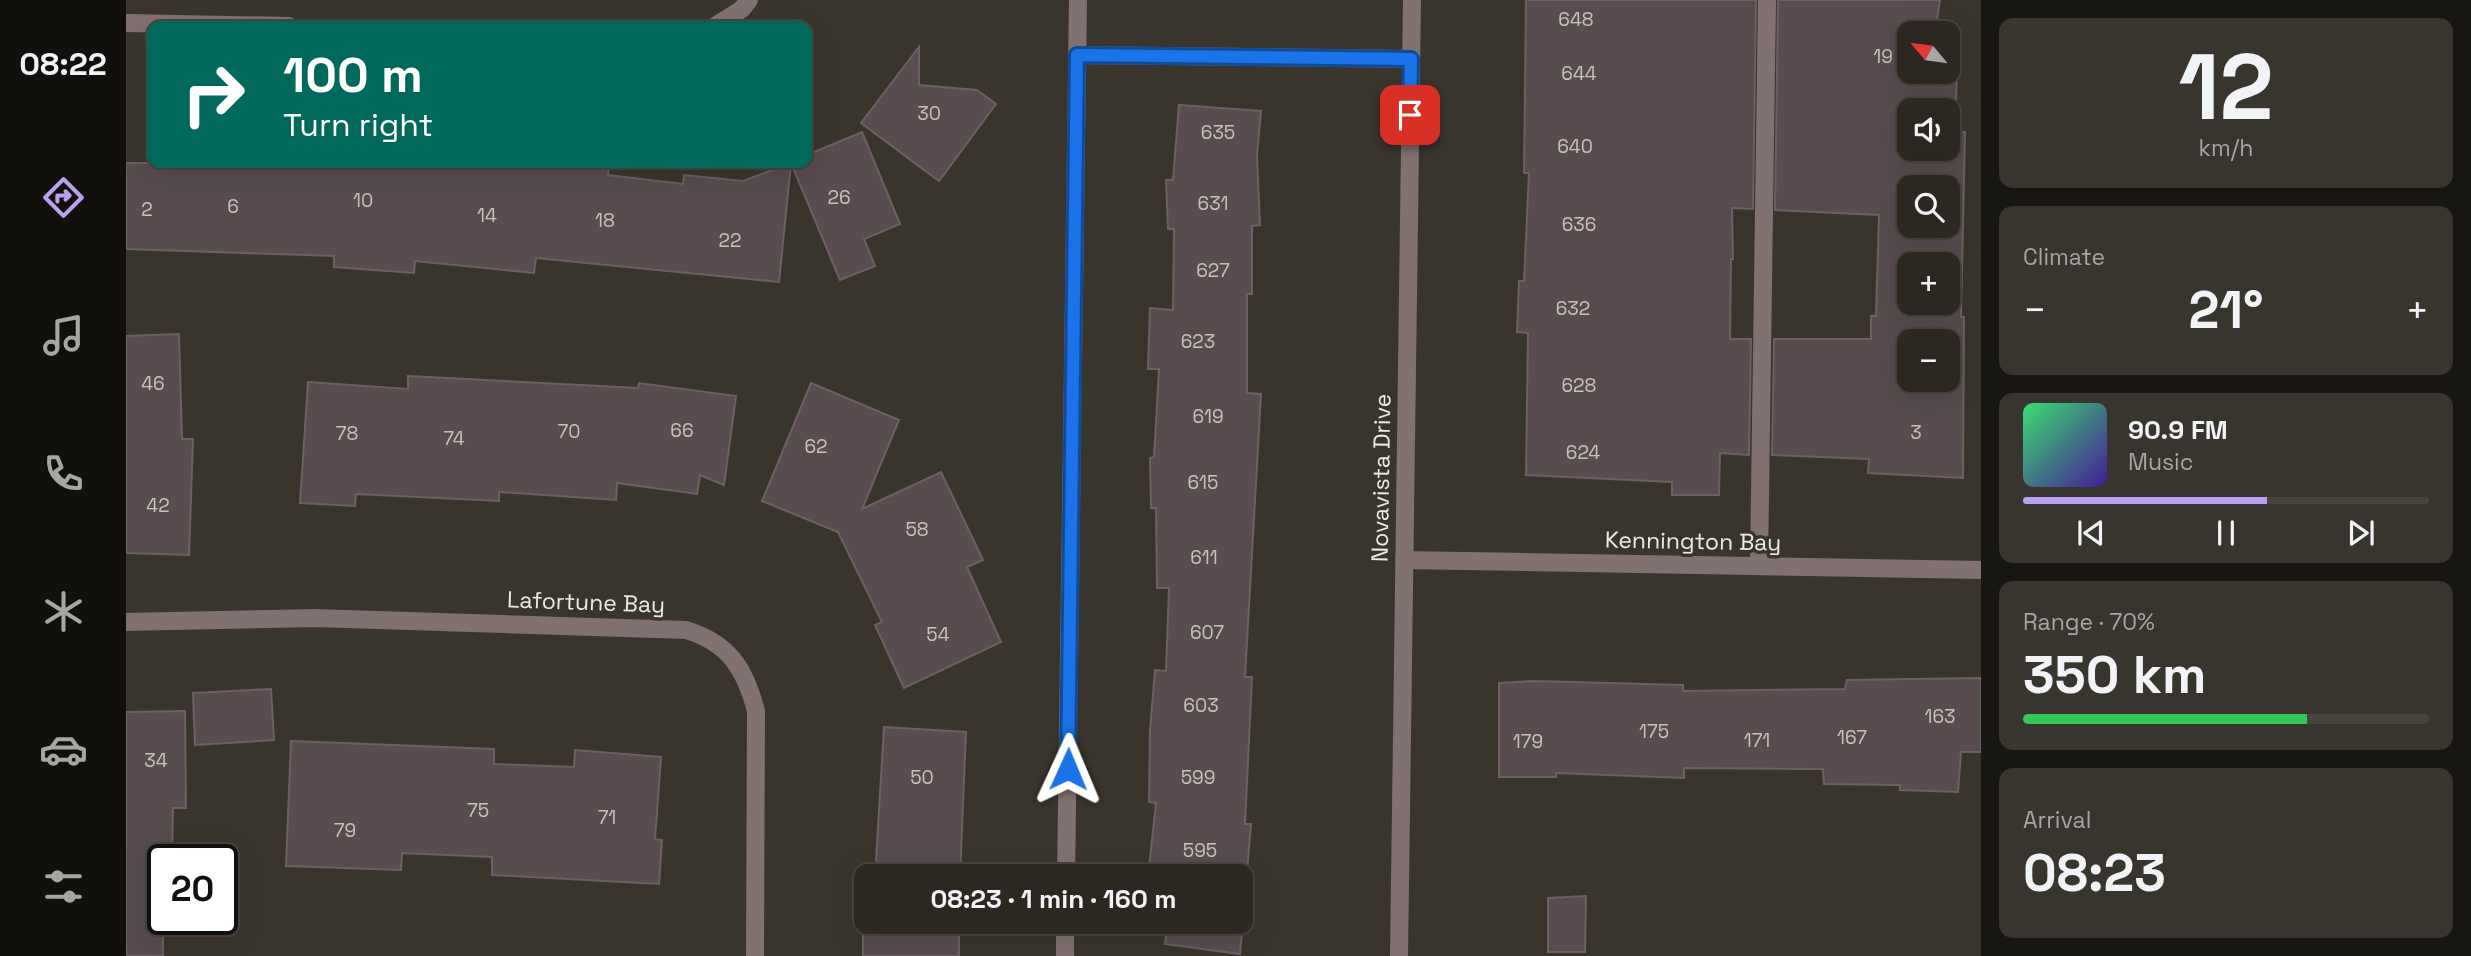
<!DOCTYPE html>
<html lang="en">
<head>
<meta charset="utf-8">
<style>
  :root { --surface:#2c2821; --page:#38342e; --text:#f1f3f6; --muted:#a6a6a5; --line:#48443f; --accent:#bca0f2 }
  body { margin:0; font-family:"Space Grotesk",sans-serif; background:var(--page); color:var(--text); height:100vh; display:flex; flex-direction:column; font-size:26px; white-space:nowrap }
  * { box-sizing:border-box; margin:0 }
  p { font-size:23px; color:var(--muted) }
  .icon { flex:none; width:38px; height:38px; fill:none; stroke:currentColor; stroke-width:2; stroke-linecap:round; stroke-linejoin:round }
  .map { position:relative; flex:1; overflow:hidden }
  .details { display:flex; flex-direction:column; gap:18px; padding:18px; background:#181612; width:490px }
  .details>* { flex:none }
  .banner { position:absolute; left:21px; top:21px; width:665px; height:147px; border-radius:14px; box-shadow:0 7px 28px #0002,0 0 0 2px var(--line); background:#00695c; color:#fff; overflow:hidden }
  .needle { width:46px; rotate:299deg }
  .tools { position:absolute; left:1771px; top:21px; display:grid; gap:14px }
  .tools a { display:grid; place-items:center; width:63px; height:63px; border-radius:14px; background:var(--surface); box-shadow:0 7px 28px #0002,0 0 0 2px var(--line); font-size:35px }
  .speed { position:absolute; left:21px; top:844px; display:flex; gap:14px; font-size:35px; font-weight:700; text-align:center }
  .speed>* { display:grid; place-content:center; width:91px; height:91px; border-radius:50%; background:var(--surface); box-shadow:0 7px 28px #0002,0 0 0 2px var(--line); line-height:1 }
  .speed .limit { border:4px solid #111; border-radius:10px; background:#fff; color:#111 }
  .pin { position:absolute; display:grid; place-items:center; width:60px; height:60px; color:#fff; margin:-30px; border-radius:14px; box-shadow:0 4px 10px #0006 }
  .me { position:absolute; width:77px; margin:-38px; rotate:1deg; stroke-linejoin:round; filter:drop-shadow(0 0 5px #0008) }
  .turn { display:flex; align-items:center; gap:24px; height:147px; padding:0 21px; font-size:32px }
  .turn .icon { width:91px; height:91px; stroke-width:2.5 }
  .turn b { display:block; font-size:49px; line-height:60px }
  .big { font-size:52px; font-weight:600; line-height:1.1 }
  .details .card { flex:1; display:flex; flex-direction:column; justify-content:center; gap:10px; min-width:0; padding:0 24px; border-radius:14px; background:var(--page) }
  .details .dial { align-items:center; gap:0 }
  .dial b { font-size:91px; line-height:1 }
  .song { display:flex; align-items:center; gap:21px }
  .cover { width:84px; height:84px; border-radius:10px; background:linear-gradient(135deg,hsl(140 70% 55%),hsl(260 70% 35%)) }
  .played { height:7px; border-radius:4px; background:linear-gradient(90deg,var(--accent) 60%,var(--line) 60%) }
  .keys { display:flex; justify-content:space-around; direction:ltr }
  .heat { display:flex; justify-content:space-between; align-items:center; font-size:38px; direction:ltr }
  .charge { height:10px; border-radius:5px; background:linear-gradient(90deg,#34c759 70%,var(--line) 0) }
  .trip { position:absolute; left:728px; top:864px; width:399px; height:70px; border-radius:14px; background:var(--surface); box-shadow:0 7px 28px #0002,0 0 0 2px var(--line); font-weight:600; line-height:70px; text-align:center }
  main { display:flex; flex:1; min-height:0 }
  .tab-bar { display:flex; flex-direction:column; width:126px; justify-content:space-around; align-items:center; background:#12100d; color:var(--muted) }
  .tab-bar .icon { width:49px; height:49px }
  .tab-bar .current { color:var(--accent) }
  .tab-bar b { font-size:32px; color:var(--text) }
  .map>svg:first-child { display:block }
  .building { fill:#584c4f; stroke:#6c6064; stroke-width:2; fill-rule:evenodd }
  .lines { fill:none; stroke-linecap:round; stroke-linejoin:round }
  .minor { stroke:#827171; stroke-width:18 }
  .route-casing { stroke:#114b97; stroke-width:18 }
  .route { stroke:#1a73e8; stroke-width:12 }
  .labels { text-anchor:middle; stroke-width:7; stroke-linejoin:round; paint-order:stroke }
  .number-label { font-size:19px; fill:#c8c2bf }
  .street-label { font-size:23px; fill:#edeae4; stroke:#3a352c }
</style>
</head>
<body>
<main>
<nav class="tab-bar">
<b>08:22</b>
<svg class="icon current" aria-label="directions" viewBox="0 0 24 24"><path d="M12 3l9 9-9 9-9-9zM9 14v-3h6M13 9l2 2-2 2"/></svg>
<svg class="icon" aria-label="music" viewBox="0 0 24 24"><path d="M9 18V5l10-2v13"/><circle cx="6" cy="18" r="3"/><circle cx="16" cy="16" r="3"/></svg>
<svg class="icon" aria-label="phone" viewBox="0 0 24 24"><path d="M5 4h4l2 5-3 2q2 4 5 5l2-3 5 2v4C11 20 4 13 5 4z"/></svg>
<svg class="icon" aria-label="climate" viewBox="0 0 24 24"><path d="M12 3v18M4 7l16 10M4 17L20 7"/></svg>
<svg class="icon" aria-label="car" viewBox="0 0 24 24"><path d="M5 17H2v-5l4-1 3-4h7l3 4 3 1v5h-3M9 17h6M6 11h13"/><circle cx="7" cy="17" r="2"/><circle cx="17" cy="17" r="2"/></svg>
<svg class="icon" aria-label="filters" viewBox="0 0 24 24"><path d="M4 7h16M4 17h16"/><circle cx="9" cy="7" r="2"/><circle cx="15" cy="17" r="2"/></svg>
</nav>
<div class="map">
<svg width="1855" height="956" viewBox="0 0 1855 956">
  <rect width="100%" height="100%" fill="#3a352c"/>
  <path class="building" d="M 1400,0 L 1630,0 L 1627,209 L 1606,208 L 1607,259 L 1605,259 L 1604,339 L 1625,339 L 1623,455 L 1594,453 L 1593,495 L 1546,495 L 1546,482 L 1400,475 L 1402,333 L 1391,332 L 1393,281 L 1398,281 L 1403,173 L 1398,173 Z
    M 1652,0 L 1814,0 L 1809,33 L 1783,33 L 1783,72 L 1822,72 L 1822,40 L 1825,40 L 1824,71 L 1831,71 L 1829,132 L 1839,132 L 1835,317 L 1838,317 L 1837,478 L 1742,473 L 1743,459 L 1646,455 L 1648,339 L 1745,339 L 1745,316 L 1750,316 L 1753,215 L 1649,210 ZM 1783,110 L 1822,110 L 1822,149 L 1783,149 ZM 1783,187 L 1822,187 L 1822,226 L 1783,226 ZM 1783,264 L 1822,264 L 1822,303 L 1783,303 ZM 1783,341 L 1822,341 L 1822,380 L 1783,380 Z
    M 793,47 L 793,85 L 851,90 L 870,104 L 813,181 L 735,123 Z
    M 1053,105 L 1135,111 L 1131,156 L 1134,225 L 1126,226 L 1126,294 L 1121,294 L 1121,393 L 1135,394 L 1119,677 L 1126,677 L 1119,824 L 1125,824 L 1114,954 L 1039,944 L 1042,922 L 1115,922 L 1115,877 L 1022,877 L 1030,803 L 1023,802 L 1024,731 L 1029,670 L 1040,671 L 1043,588 L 1031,588 L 1030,508 L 1025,508 L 1024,458 L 1028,457 L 1033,369 L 1022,369 L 1024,308 L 1047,310 L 1048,229 L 1042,229 L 1040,180 L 1047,180 Z
    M 736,132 L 774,224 L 738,239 L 749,266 L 714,280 L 665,163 L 681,163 L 681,155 Z
    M 0,163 L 369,163 L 435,169 L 436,163 L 483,163 L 482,175 L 557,184 L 558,175 L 617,181 L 665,163 L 653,282 L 410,258 L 408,273 L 289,261 L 288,273 L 208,267 L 208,256 L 0,249 Z
    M 53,334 L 56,439 L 67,439 L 63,555 L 0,553 L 0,336 Z
    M 282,376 L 512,388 L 513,383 L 610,396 L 598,485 L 574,475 L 571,494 L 491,483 L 490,500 L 373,492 L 373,501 L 230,494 L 229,506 L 174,503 L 182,382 L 282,389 Z
    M 685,383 L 773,420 L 736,509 L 815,472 L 857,560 L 841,567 L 875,642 L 778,688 L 749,625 L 756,622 L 712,532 L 636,501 Z
    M 1855,678 L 1855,752 L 1835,752 L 1832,792 L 1774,790 L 1774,785 L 1698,784 L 1697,769 L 1558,768 L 1558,778 L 1430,773 L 1430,777 L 1373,777 L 1373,683 L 1407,681 L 1557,685 L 1557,691 L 1719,689 L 1721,680 Z
    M 145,689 L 148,740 L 69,745 L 67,693 Z
    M 59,711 L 60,808 L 47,808 L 46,859 L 37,859 L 37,956 L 0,956 L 0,712 Z
    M 758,727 L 840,732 L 834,877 L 749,877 Z
    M 165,741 L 368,749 L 368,764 L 448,767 L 449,750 L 535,757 L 529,839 L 536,840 L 533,884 L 366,875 L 366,857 L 276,853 L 275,870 L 160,866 Z
    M 737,880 L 740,880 L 740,922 L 833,922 L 833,956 L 737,956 Z
    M 1460,896 L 1459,952 L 1422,952 L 1422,898 Z"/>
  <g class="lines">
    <path class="minor" d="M 0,23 L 163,26
      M 589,26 L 616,9 L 623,0
      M 951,55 L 1285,59
      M 1278,560 L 1855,570
      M 1633,566 L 1641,0
      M 0,622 L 189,618 L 560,630 C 603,643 619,669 630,711 L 629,956
      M 940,877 L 952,0
      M 939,956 L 939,922
      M 1273,956 L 1286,0"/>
  </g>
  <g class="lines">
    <defs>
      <path id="route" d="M 942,769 L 951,55 L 1285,59 L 1284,115"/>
    </defs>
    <use href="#route" class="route-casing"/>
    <use href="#route" class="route"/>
  </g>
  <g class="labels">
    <g class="number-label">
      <text x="1450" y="26">648</text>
      <text x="1757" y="63">19</text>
      <text x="1453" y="80">644</text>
      <text x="803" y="120">30</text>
      <text x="1092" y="139">635</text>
      <text x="1449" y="153">640</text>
      <text x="713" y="204">26</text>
      <text x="237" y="207">10</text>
      <text x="1087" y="210">631</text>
      <text x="107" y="213">6</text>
      <text x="21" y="216">2</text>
      <text x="361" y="222">14</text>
      <text x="479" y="227">18</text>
      <text x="1453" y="231">636</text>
      <text x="604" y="247">22</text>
      <text x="1087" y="277">627</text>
      <text x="1447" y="315">632</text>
      <text x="1072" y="348">623</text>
      <text x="27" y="390">46</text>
      <text x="1453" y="392">628</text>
      <text x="1082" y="423">619</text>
      <text x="556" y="437">66</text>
      <text x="443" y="438">70</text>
      <text x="1790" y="439">3</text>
      <text x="221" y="440">78</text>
      <text x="328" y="445">74</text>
      <text x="690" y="453">62</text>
      <text x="1457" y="459">624</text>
      <text x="1077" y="489">615</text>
      <text x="32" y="512">42</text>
      <text x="791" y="536">58</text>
      <text x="1078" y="564">611</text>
      <text x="1081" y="639">607</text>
      <text x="812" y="641">54</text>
      <text x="1075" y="712">603</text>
      <text x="1814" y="723">163</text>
      <text x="1528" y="738">175</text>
      <text x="1726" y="744">167</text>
      <text x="1631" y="747">171</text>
      <text x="1402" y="748">179</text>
      <text x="30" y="767">34</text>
      <text x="796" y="784">50</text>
      <text x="1072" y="784">599</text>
      <text x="352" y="817">75</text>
      <text x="481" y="824">71</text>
      <text x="219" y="837">79</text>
      <text x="1074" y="857">595</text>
    </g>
    <g class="street-label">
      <text transform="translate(1255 478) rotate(-89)" y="8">Novavista Drive</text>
      <text transform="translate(1567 541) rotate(1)" y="8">Kennington Bay</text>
      <text transform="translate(460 602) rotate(2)" y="8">Lafortune Bay</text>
    </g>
  </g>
</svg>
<div class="tools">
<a><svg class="needle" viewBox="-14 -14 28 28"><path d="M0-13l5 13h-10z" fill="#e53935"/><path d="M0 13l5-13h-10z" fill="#a6a6a5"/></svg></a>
<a><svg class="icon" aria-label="sound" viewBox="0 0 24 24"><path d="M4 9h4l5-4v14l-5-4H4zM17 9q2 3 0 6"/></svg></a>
<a><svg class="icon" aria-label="search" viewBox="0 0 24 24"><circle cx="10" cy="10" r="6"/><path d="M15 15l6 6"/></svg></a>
<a>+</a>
<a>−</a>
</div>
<div class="speed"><div class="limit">20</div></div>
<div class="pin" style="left:1284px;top:115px;background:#d93025"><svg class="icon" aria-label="arrive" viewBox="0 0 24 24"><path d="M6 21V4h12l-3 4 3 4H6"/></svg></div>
<svg class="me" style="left:942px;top:769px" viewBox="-20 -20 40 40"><path d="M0-17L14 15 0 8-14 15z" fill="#1a73e8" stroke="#fff" stroke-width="4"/></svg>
<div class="trip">08:23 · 1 min · 160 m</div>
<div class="banner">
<div class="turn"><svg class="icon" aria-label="right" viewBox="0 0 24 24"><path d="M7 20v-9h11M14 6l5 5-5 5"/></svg><div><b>100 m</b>Turn right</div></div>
</div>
</div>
<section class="details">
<div class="card dial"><b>12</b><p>km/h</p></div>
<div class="card"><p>Climate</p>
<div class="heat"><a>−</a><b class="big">21°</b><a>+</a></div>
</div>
<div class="card">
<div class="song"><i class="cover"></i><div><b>90.9 FM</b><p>Music</p></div></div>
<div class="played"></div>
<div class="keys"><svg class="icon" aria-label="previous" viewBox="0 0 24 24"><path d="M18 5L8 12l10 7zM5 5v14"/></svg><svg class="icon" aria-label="pause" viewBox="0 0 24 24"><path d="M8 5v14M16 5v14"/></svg><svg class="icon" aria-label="next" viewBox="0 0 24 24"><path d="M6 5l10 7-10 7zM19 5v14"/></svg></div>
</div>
<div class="card"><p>Range · 70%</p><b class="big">350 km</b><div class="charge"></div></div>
<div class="card"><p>Arrival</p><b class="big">08:23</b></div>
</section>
</main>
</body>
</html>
